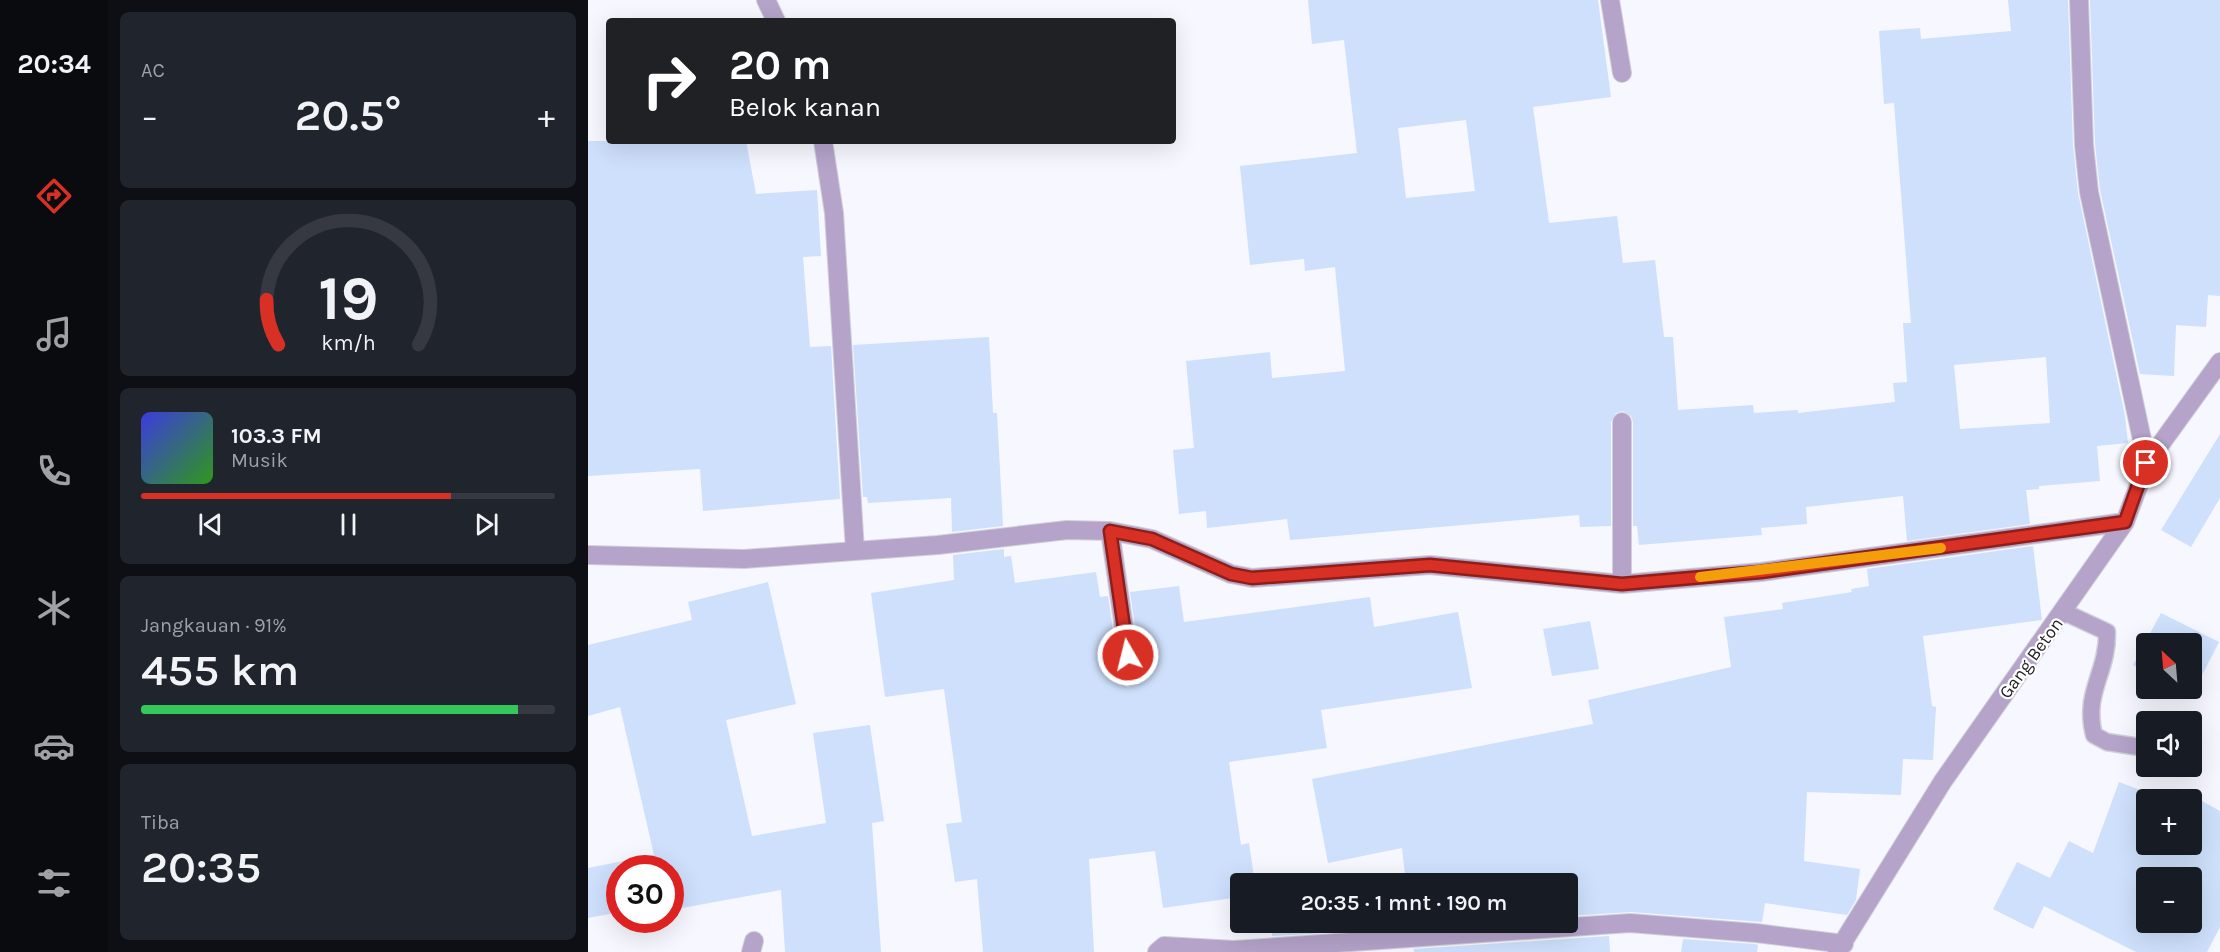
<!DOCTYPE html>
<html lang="id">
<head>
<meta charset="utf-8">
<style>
  :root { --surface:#171b24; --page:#20242c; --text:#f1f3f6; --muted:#9ea1a6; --line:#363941; --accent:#d93025 }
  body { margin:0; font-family:Karla,sans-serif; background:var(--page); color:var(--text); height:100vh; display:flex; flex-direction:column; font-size:22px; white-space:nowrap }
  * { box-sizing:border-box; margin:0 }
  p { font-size:20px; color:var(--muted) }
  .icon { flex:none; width:33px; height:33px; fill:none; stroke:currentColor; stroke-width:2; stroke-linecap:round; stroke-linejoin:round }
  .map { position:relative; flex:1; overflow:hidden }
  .sheet { display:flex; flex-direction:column; gap:12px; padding:12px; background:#0d0f14; width:480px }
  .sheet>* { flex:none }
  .guide { position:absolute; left:18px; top:18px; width:570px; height:126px; border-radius:6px; box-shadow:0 6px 24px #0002; background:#202124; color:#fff; overflow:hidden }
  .needle { width:39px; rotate:334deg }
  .tools { position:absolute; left:1548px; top:633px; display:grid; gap:12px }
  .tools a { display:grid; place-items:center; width:66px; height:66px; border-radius:6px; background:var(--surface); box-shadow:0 6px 24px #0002; font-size:30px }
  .speed { position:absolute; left:18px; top:855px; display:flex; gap:12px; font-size:30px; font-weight:700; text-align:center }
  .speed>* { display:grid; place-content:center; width:78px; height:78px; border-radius:50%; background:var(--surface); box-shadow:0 6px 24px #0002; line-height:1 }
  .speed .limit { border:9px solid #d22; background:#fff; color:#111 }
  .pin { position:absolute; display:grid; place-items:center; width:51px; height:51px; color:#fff; margin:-26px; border:3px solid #fff; border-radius:50%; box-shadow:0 2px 6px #0007 }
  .me { position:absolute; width:66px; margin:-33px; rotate:352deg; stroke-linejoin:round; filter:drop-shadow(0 0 4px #0008) }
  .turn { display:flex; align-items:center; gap:21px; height:126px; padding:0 24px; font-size:27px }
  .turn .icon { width:78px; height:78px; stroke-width:2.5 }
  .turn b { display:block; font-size:42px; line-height:51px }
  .big { font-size:45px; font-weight:600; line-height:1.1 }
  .sheet .tile { flex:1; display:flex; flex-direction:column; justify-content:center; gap:9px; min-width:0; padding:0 21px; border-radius:9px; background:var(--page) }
  .sheet .dial { align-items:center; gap:0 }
  .dial svg { height:156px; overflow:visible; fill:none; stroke:var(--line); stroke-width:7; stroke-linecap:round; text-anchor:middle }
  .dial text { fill:var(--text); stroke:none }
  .song { display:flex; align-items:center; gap:18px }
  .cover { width:72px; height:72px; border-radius:9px; background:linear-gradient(135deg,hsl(240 70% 55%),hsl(110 70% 35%)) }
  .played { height:6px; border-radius:3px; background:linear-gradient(90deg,var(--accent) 75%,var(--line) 75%) }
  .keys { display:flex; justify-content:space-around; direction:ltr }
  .heat { display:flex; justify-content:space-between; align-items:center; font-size:33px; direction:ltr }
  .charge { height:9px; border-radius:4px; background:linear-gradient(90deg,#34c759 91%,var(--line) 0) }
  .trip { position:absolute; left:642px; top:873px; width:348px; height:60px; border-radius:6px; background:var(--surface); box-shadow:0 6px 24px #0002; font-weight:600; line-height:60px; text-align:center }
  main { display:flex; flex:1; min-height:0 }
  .tab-bar { display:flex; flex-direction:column; width:108px; justify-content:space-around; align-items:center; background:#090b0e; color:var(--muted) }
  .tab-bar .icon { width:42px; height:42px }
  .tab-bar .current { color:var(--accent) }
  .tab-bar b { font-size:27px; color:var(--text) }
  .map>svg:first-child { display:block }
  .building { fill:#cee0fc; fill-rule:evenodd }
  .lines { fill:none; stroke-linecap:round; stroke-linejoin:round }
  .lane-casing { stroke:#cfd0d8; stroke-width:19 }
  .street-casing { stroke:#cfd0d8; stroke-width:20 }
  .lane { stroke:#b5a3ca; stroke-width:16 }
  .street { stroke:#b5a3ca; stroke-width:18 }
  .route-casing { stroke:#8d1f18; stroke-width:15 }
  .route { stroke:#d93025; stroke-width:10 }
  .slow { stroke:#f59e0b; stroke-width:10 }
  .labels { text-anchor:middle; stroke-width:4.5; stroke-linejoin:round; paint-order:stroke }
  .street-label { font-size:18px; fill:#202024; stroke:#fff }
</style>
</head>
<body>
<main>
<nav class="tab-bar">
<b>20:34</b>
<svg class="icon current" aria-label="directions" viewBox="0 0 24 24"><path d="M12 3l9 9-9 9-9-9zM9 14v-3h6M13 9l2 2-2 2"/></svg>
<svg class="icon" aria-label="music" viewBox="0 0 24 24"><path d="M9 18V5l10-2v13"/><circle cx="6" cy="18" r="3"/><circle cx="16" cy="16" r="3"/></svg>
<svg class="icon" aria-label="phone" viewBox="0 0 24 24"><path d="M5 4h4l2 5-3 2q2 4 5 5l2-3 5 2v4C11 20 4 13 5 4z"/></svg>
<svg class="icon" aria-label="climate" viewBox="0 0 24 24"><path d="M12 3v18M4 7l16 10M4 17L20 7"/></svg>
<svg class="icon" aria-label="car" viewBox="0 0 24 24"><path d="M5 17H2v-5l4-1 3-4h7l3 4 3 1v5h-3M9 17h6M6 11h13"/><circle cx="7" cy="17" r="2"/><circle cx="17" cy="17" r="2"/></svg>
<svg class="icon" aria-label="filters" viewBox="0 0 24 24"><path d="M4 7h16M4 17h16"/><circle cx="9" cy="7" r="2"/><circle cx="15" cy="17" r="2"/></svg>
</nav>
<section class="sheet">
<div class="tile"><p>AC</p>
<div class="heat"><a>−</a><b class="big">20.5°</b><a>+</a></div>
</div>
<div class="tile dial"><svg viewBox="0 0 100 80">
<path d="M14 69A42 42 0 1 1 86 69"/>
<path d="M14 69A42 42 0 0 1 8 46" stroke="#d93025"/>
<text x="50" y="56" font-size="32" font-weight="700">19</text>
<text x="50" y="72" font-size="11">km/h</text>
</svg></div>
<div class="tile">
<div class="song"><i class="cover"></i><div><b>103.3 FM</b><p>Musik</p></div></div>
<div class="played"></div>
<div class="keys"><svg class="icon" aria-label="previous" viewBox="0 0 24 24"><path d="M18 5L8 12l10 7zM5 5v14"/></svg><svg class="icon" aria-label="pause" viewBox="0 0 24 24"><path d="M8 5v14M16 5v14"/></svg><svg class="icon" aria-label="next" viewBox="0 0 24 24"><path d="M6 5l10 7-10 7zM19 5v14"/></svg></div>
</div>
<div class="tile"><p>Jangkauan · 91%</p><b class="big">455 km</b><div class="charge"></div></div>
<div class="tile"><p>Tiba</p><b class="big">20:35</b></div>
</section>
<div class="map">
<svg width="1632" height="952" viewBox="0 0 1632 952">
  <rect width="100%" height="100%" fill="#f6f7ff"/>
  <path class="building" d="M 720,0 L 1010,0 L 1023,97 L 945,107 L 961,223 L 1029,216 L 1035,263 L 1067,260 L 1076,337 L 1085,337 L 1090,410 L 1165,405 L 1166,413 L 1210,410 L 1210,413 L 1307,402 L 1305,383 L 1319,382 L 1315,323 L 1323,323 L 1306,103 L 1296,104 L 1291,31 L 1332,28 L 1333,39 L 1423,31 L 1420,0 L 1480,0 L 1485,145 L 1490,193 L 1537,416 L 1540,443 L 1509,446 L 1512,481 L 1451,486 L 1451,489 L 1438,490 L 1442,524 L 1319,541 L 1315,496 L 1218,507 L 1219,524 L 1173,528 L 1174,535 L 1051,545 L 1049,526 L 1045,526 L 1045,422 L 1043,416 L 1035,411 L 1028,413 L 1023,422 L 1023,526 L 992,527 L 991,515 L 702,540 L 699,519 L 619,528 L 618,511 L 591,514 L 585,450 L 606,448 L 598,361 L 682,352 L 684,378 L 757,371 L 747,267 L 717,271 L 716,259 L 662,265 L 652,166 L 769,153 L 756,40 L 724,44 ZM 878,120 L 887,191 L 818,198 L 810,128 ZM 1458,357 L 1462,423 L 1372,429 L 1366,365 Z
    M 1502,0 L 1632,0 L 1632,296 L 1620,295 L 1618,327 L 1588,325 L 1586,376 L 1552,374 L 1512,190 L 1507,144 Z
    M 0,141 L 158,141 L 168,194 L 229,190 L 233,256 L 215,257 L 222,347 L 243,346 L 252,499 L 115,511 L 112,469 L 0,476 Z
    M 401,337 L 405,413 L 409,413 L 415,526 L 364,532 L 363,498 L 280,503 L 279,497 L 275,497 L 265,345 Z
    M 1632,434 L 1632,498 L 1603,547 L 1573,530 Z
    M 1445,546 L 1454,620 L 1335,636 L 1344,706 L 1348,707 L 1345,760 L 1315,759 L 1313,795 L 1219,792 L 1216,861 L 1272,869 L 1268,900 L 1259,915 L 1177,903 L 1174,922 L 1043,912 L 980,916 L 980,884 L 818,884 L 814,848 L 740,863 L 724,779 L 1005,724 L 1000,700 L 1143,667 L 1136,617 L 1195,609 L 1194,603 L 1264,592 L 1263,589 L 1281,586 L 1279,569 Z
    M 416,549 L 416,557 L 423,556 L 427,583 L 508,572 L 512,597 L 520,596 L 532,678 L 539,687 L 550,684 L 554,675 L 542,592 L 591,586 L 596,622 L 782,597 L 786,627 L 870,612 L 884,688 L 733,710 L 739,748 L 641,762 L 653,845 L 661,843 L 667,884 L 652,884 L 652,897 L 575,908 L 567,851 L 501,859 L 506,952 L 395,952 L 389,879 L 367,882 L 358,824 L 374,822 L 356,689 L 297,697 L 283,593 L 366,580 L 365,555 Z
    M 180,582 L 208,704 L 138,720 L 164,836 L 238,823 L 225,733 L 282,725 L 296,821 L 284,823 L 293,952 L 197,952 L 193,890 L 83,910 L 82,868 L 32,868 L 32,912 L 0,918 L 0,868 L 66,855 L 32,707 L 0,716 L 0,645 L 104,620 L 100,602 Z
    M 1573,613 L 1631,642 L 1604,695 L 1592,688 L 1604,688 L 1604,644 L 1558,644 L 1558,672 L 1545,665 Z
    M 1002,621 L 1011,669 L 964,676 L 955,629 Z
    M 1531,782 L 1579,800 L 1558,800 L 1558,844 L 1604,844 L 1605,796 L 1632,811 L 1632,927 L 1619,952 L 1548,952 L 1456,906 L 1445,929 L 1405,909 L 1429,862 L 1462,878 L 1481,841 L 1505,853 ZM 1558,878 L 1604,878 L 1604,922 L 1558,922 Z
    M 732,875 L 732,884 L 680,884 L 679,879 Z
    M 683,922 L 735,922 L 736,933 L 684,936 Z
    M 823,922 L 884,922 L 823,927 Z
    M 1021,936 L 1022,952 L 826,952 L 826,949 Z
    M 1095,939 L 1167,944 L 1170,945 L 1169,952 L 1093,952 Z"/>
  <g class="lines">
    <defs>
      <path id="lane" d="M 1476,612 L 1519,632 C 1520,673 1495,692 1506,735 L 1519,742 L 1558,748"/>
      <path id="street" d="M 178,0 L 188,21
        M 1022,0 L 1034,73
        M 1491,0 L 1496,145 L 1501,192 L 1559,463
        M 235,141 L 246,213 L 267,551
        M 522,531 L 543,676
        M 0,555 L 156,559 L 350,545 L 479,530 L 522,531 L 564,539 L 643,574 L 664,578 L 842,565 L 1034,584 L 1173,572 L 1537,522
        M 1034,584 L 1034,422
        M 163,952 L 166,941
        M 569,952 L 576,946 L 646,950 L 1042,923 L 1168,933 L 1256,944
        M 1249,952 L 1355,781 L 1537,522 L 1559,463 L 1632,362"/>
    </defs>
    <use href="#lane" class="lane-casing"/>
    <use href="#street" class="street-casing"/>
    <use href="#lane" class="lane"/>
    <use href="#street" class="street"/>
  </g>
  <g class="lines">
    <defs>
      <path id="route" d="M 540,655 L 522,531 L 564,539 L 643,574 L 664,578 L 842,565 L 1034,584 L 1173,572 L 1537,522 L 1558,463"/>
    </defs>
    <use href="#route" class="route-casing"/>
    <use href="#route" class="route"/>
    <path class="slow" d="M 1112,577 L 1353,548"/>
  </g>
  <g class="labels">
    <g class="street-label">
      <text transform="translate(1443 658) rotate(-54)" y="6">Gang Beton</text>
    </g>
  </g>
</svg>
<div class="tools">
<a><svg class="needle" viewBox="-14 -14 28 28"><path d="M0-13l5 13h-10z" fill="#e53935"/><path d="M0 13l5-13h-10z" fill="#9ea1a6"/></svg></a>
<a><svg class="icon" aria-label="sound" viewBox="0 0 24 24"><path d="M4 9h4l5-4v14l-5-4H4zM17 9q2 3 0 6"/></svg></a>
<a>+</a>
<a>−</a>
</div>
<div class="speed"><div class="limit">30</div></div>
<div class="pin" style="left:1558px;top:463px;background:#d93025"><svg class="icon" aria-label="arrive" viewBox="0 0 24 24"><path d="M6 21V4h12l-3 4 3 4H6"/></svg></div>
<svg class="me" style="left:540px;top:655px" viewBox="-20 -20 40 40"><circle r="17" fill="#d93025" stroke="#fff" stroke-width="3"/><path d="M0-11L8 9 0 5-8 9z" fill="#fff"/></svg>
<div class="trip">20:35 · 1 mnt · 190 m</div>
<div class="guide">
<div class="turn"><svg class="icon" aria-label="right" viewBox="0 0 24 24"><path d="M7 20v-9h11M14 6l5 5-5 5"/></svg><div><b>20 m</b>Belok kanan</div></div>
</div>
</div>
</main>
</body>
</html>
